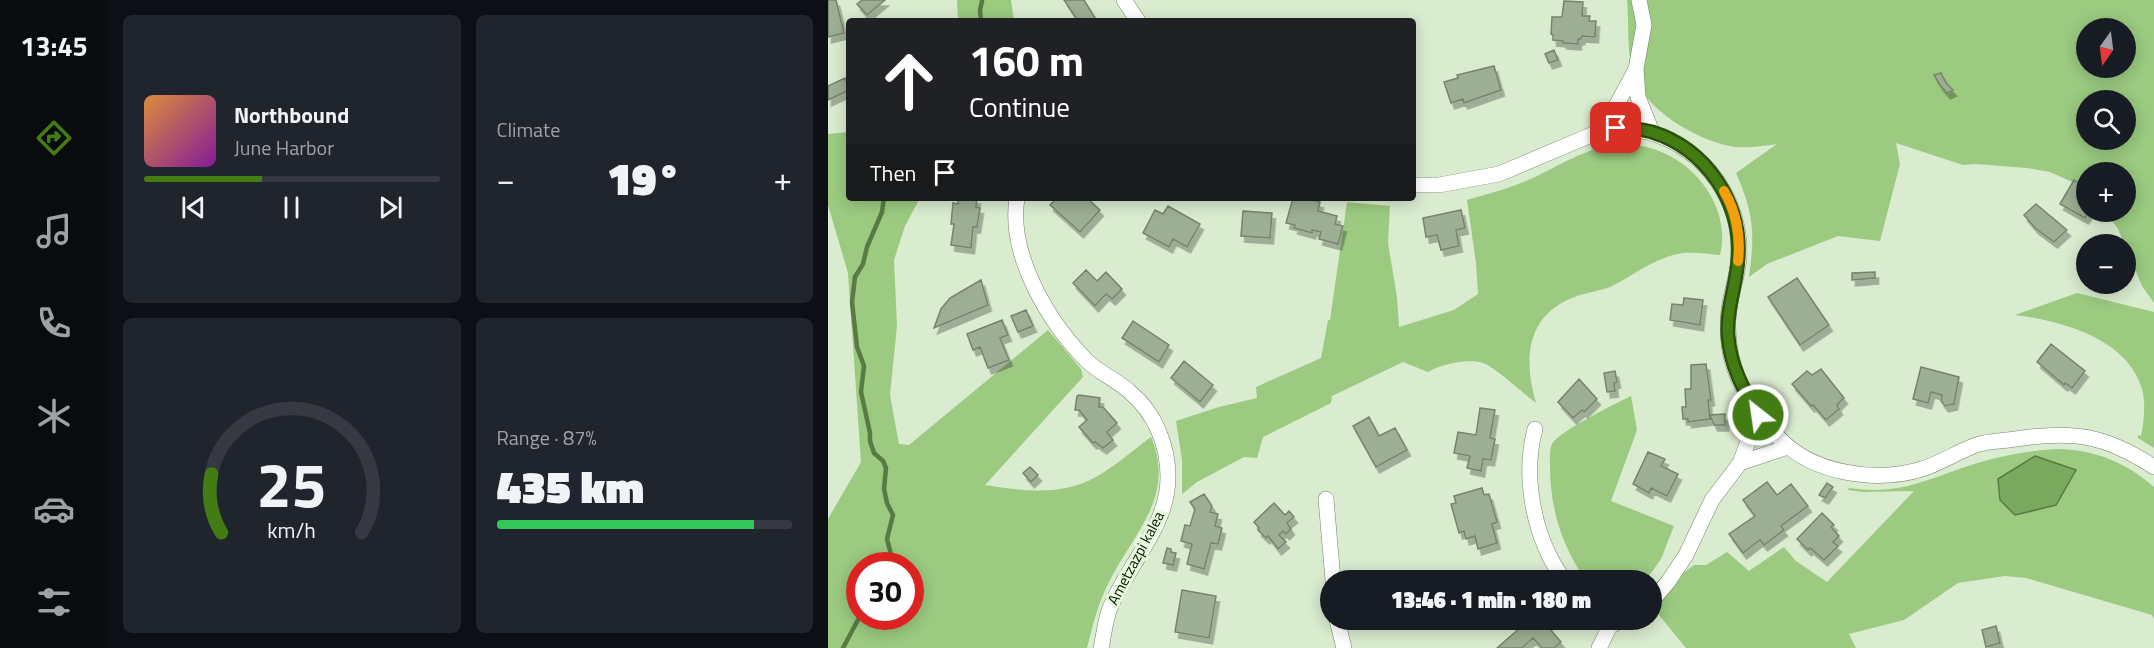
<!DOCTYPE html>
<html lang="en">
<head>
<meta charset="utf-8">
<style>
  :root { --surface:#171b24; --page:#20242c; --text:#f1f3f6; --muted:#9ea1a6; --line:#363941; --accent:#437c13 }
  body { margin:0; font-family:"Titillium Web",sans-serif; background:var(--page); color:var(--text); height:100vh; display:flex; flex-direction:column; font-size:22px; white-space:nowrap }
  * { box-sizing:border-box; margin:0 }
  p { font-size:20px; color:var(--muted) }
  .icon { flex:none; width:33px; height:33px; fill:none; stroke:currentColor; stroke-width:2; stroke-linecap:round; stroke-linejoin:round }
  .map { position:relative; flex:1; overflow:hidden }
  .sheet { display:flex; flex-direction:column; gap:15px; padding:15px; background:#0d0f14; width:720px }
  .sheet>* { flex:none }
  .top-card { position:absolute; left:18px; top:18px; width:570px; height:183px; border-radius:6px; box-shadow:0 3px 15px #0003; background:#202124; color:#fff; overflow:hidden }
  .needle { width:39px; rotate:194deg }
  .buttons { position:absolute; left:1248px; top:18px; display:grid; gap:12px }
  .buttons a { display:grid; place-items:center; width:60px; height:60px; border-radius:50%; background:var(--surface); box-shadow:0 3px 15px #0003; font-size:30px }
  .speed { position:absolute; left:18px; top:552px; display:flex; gap:12px; font-size:30px; font-weight:700; text-align:center }
  .speed>* { display:grid; place-content:center; width:78px; height:78px; border-radius:50%; background:var(--surface); box-shadow:0 3px 15px #0003; line-height:1 }
  .speed .limit { border:9px solid #d22; background:#fff; color:#111 }
  .pin { position:absolute; display:grid; place-items:center; width:51px; height:51px; color:#fff; margin:-26px; border-radius:12px; box-shadow:0 3px 9px #0006 }
  .me { position:absolute; width:66px; margin:-33px; rotate:330deg; stroke-linejoin:round; filter:drop-shadow(0 0 4px #0008) }
  .turn { display:flex; align-items:center; gap:21px; height:126px; padding:0 24px; font-size:27px }
  .turn .icon { width:78px; height:78px; stroke-width:2.5 }
  .turn b { display:block; font-size:42px; line-height:51px }
  .then { display:flex; align-items:center; height:57px; padding:0 24px; background:#0003; gap:12px; font-size:22px }
  .big { font-size:45px; font-weight:800; line-height:1.1 }
  .sheet .card { flex:1; display:flex; flex-direction:column; justify-content:center; gap:9px; min-width:0; padding:0 21px; border-radius:9px; background:var(--page) }
  .sheet .dial { align-items:center; gap:0 }
  .dial svg { height:156px; overflow:visible; fill:none; stroke:var(--line); stroke-width:7; stroke-linecap:round; text-anchor:middle }
  .dial text { fill:var(--text); stroke:none }
  .song { display:flex; align-items:center; gap:18px }
  .cover { width:72px; height:72px; border-radius:9px; background:linear-gradient(135deg,hsl(30 70% 55%),hsl(290 70% 35%)) }
  .played { height:6px; border-radius:3px; background:linear-gradient(90deg,var(--accent) 40%,var(--line) 40%) }
  .keys { display:flex; justify-content:space-around; direction:ltr }
  .heat { display:flex; justify-content:space-between; align-items:center; font-size:33px; direction:ltr }
  .charge { height:9px; border-radius:4px; background:linear-gradient(90deg,#34c759 87%,var(--line) 0) }
  .sheet .tiles { flex:1; display:grid; gap:15px; grid-template-columns:repeat(2,1fr) }
  .trip { position:absolute; left:492px; top:570px; width:342px; height:60px; border-radius:30px; background:var(--surface); box-shadow:0 3px 15px #0003; font-weight:800; line-height:60px; text-align:center }
  main { display:flex; flex:1; min-height:0 }
  .menu { display:flex; flex-direction:column; width:108px; justify-content:space-around; align-items:center; background:#090b0e; color:var(--muted) }
  .menu .icon { width:42px; height:42px }
  .menu .on { color:var(--accent) }
  .menu b { font-size:27px; color:var(--text) }
  .map>svg:first-child { display:block }
  .green { fill:#9bca80; fill-rule:evenodd }
  .water { fill:#7aaa5f; stroke:#587b44; stroke-width:1.5 }
  .lines { fill:none; stroke-linecap:round; stroke-linejoin:round }
  .stream { stroke:#587b44; stroke-width:4.5 }
  .building { fill:#9cae93; stroke:#74856c; stroke-width:1.5; filter:url(#shadow) }
  .minor-casing { stroke:#728369; stroke-width:16 }
  .minor { stroke:#fff; stroke-width:15 }
  .route-casing { stroke:#2c510c; stroke-width:15 }
  .route { stroke:#437c13; stroke-width:10 }
  .slow { stroke:#f59e0b; stroke-width:10 }
  .labels { text-anchor:middle; stroke-width:6; stroke-linejoin:round; paint-order:stroke }
  .street-label { font-size:15px; fill:#080e05; stroke:#e6f9dc }
</style>
</head>
<body>
<main>
<nav class="menu">
<b>13:45</b>
<svg class="icon on" aria-label="directions" viewBox="0 0 24 24"><path d="M12 3l9 9-9 9-9-9zM9 14v-3h6M13 9l2 2-2 2"/></svg>
<svg class="icon" aria-label="music" viewBox="0 0 24 24"><path d="M9 18V5l10-2v13"/><circle cx="6" cy="18" r="3"/><circle cx="16" cy="16" r="3"/></svg>
<svg class="icon" aria-label="phone" viewBox="0 0 24 24"><path d="M5 4h4l2 5-3 2q2 4 5 5l2-3 5 2v4C11 20 4 13 5 4z"/></svg>
<svg class="icon" aria-label="climate" viewBox="0 0 24 24"><path d="M12 3v18M4 7l16 10M4 17L20 7"/></svg>
<svg class="icon" aria-label="car" viewBox="0 0 24 24"><path d="M5 17H2v-5l4-1 3-4h7l3 4 3 1v5h-3M9 17h6M6 11h13"/><circle cx="7" cy="17" r="2"/><circle cx="17" cy="17" r="2"/></svg>
<svg class="icon" aria-label="filters" viewBox="0 0 24 24"><path d="M4 7h16M4 17h16"/><circle cx="9" cy="7" r="2"/><circle cx="15" cy="17" r="2"/></svg>
</nav>
<section class="sheet">
<div class="tiles">
<div class="card">
<div class="song"><i class="cover"></i><div><b>Northbound</b><p>June Harbor</p></div></div>
<div class="played"></div>
<div class="keys"><svg class="icon" aria-label="previous" viewBox="0 0 24 24"><path d="M18 5L8 12l10 7zM5 5v14"/></svg><svg class="icon" aria-label="pause" viewBox="0 0 24 24"><path d="M8 5v14M16 5v14"/></svg><svg class="icon" aria-label="next" viewBox="0 0 24 24"><path d="M6 5l10 7-10 7zM19 5v14"/></svg></div>
</div>
<div class="card"><p>Climate</p>
<div class="heat"><a>−</a><b class="big">19°</b><a>+</a></div>
</div>
<div class="card dial"><svg viewBox="0 0 100 80">
<path d="M14 69A42 42 0 1 1 86 69"/>
<path d="M14 69A42 42 0 0 1 9 39" stroke="#437c13"/>
<text x="50" y="56" font-size="32" font-weight="700">25</text>
<text x="50" y="72" font-size="11">km/h</text>
</svg></div>
<div class="card"><p>Range · 87%</p><b class="big">435 km</b><div class="charge"></div></div>
</div>
</section>
<div class="map">
<svg width="1326" height="648" viewBox="0 0 1326 648">
  <defs>
    <filter id="shadow"><feDropShadow dx="3.5" dy="6" stdDeviation="0" flood-color="#0004"/></filter>
  </defs>
  <rect width="100%" height="100%" fill="#d9eccf"/>
  <path class="green" d="M 129,0 L 183,0 L 186,21 L 130,21 Z
    M 799,0 L 1326,0 L 1326,303 L 1314,286 L 1290,229 L 1278,212 L 1298,212 L 1298,172 L 1258,172 L 1258,188 L 1222,172 L 1199,168 L 1148,164 L 1135,165 L 1068,143 L 1072,164 L 1052,241 L 1010,236 L 939,264 L 921,277 C 927,233 926,214 908,173 L 949,144 C 935,146 921,148 907,147 C 869,141 814,109 804,70 C 799,48 801,22 799,0 ZM 1258,28 L 1298,28 L 1298,68 L 1258,68 ZM 1258,100 L 1298,100 L 1298,140 L 1258,140 Z
    M 21,132 L 21,198 L 92,198 L 77,226 L 66,260 L 69,326 L 62,395 L 71,444 L 81,445 L 220,330 L 253,369 L 255,377 L 157,485 C 194,491 233,496 266,478 C 286,467 304,451 323,437 C 348,497 306,532 281,582 C 270,603 265,625 259,648 L 0,648 L 0,519 L 33,462 L 20,273 L 0,205 L 0,134 ZM 32,566 L 82,566 L 82,616 L 32,616 Z
    M 794,144 C 807,145 819,146 831,151 C 871,166 903,211 892,255 C 880,254 867,252 855,253 C 829,256 806,275 784,286 C 773,291 760,292 749,296 C 698,314 695,358 708,403 C 696,394 667,367 655,363 C 642,358 612,364 600,372 L 575,362 L 504,396 L 503,403 L 435,437 L 429,458 L 416,457 L 369,482 L 354,494 L 354,460 L 348,421 L 391,407 L 429,398 L 428,387 L 493,358 L 500,320 L 502,320 L 519,202 L 562,206 L 560,243 L 569,297 L 571,327 L 626,310 L 650,294 L 648,263 L 639,200 C 659,194 679,189 698,181 C 733,166 754,148 794,144 Z
    M 1249,293 L 1326,312 L 1326,448 L 1310,438 L 1310,435 L 1313,436 C 1316,421 1318,404 1314,389 C 1299,338 1233,321 1187,315 Z
    M 803,396 L 809,430 L 783,501 L 846,526 L 833,559 L 818,580 L 758,580 C 734,548 722,507 722,467 C 722,460 721,450 724,444 C 731,431 787,404 803,396 Z
    M 1231,449 C 1268,450 1299,463 1326,487 L 1326,619 L 1324,615 L 1198,578 L 1177,576 L 1130,583 L 1076,620 L 1021,634 L 1028,648 L 858,648 L 826,609 L 853,575 L 866,565 L 878,565 L 899,552 L 921,571 L 956,547 L 968,561 L 999,582 L 1086,491 L 1035,492 L 1020,490 L 1021,488 C 1068,495 1094,482 1137,467 C 1167,457 1200,450 1231,449 Z"/>
  <path class="water" d="M 1207,456 L 1248,470 L 1228,505 L 1187,515 L 1172,500 L 1170,479 Z"/>
  <g class="lines">
    <path class="stream" d="M 153,21 L 152,10 L 154,1
      M 56,198 L 54,212 L 39,247 L 35,264 L 27,277 L 24,302 L 29,347 L 36,366 L 33,392 L 42,433 L 42,441 L 46,453 L 55,461 L 58,468 L 56,489 L 59,503 L 65,515 L 59,539 L 66,566
      M 15,648 L 32,616"/>
  </g>
  <path class="building" d="M 0,0 L 8,0 L 16,33 L 0,37 Z
    M 34,0 L 57,0 L 39,15 L 29,4 Z
    M 236,0 L 256,0 L 269,21 L 250,21 Z
    M 736,1 L 755,2 L 754,16 L 762,16 L 761,21 L 768,21 L 767,37 L 754,36 L 753,39 L 750,39 L 750,44 L 735,43 L 735,41 L 725,40 L 725,35 L 723,34 L 724,17 L 734,17 Z
    M 726,50 L 730,60 L 721,63 L 717,54 Z
    M 666,66 L 673,90 L 636,103 L 635,99 L 623,103 L 616,82 L 630,78 L 629,75 Z
    M 1113,73 L 1118,83 L 1125,90 L 1119,93 L 1112,85 L 1106,75 Z
    M 17,78 L 21,90 L 0,100 L 0,86 Z
    M 1246,180 L 1258,188 L 1258,212 L 1261,212 L 1257,218 L 1232,204 Z
    M 130,198 L 149,198 L 148,207 L 152,208 L 149,227 L 145,227 L 143,248 L 123,245 L 126,224 L 123,224 L 125,203 L 130,204 Z
    M 229,198 L 259,198 L 272,210 L 252,232 L 222,205 Z
    M 465,198 L 478,198 L 492,202 L 490,211 L 509,216 L 507,224 L 515,226 L 510,244 L 491,239 L 493,232 L 484,230 L 484,233 L 466,228 L 467,225 L 458,223 Z
    M 1208,204 L 1239,230 L 1226,242 L 1207,228 L 1196,215 Z
    M 340,206 L 372,224 L 359,247 L 345,239 L 341,247 L 315,233 L 327,210 L 335,214 Z
    M 633,210 L 637,228 L 628,230 L 631,246 L 613,250 L 609,235 L 598,237 L 595,218 Z
    M 415,211 L 444,213 L 442,238 L 413,236 Z
    M 258,270 L 269,281 L 278,272 L 294,289 L 284,299 L 278,294 L 267,306 L 245,283 Z
    M 1047,272 L 1047,278 L 1024,280 L 1024,273 Z
    M 969,278 L 1001,325 L 972,345 L 940,297 Z
    M 153,280 L 160,305 L 106,328 L 113,309 L 122,298 Z
    M 856,298 L 875,300 L 872,325 L 842,320 L 844,304 L 855,305 Z
    M 198,310 L 205,326 L 190,332 L 183,316 Z
    M 174,320 L 180,335 L 172,338 L 181,360 L 160,368 L 152,347 L 145,350 L 139,334 Z
    M 305,321 L 341,345 L 331,362 L 294,338 Z
    M 1223,344 L 1257,371 L 1244,388 L 1237,383 L 1236,385 L 1209,362 Z
    M 356,361 L 385,385 L 372,402 L 343,378 Z
    M 878,364 L 883,400 L 880,400 L 882,419 L 860,422 L 860,419 L 855,419 L 854,407 L 858,407 L 857,389 L 863,389 L 863,365 Z
    M 1093,367 L 1131,377 L 1126,404 L 1117,406 L 1113,401 L 1114,395 L 1103,392 L 1100,403 L 1085,399 Z
    M 993,369 L 1016,398 L 1009,405 L 1011,409 L 998,420 L 985,405 L 983,406 L 964,384 L 979,371 L 984,375 Z
    M 787,371 L 789,382 L 786,383 L 787,391 L 779,392 L 776,373 Z
    M 751,379 L 769,399 L 756,412 L 754,410 L 745,418 L 730,402 Z
    M 251,395 L 272,398 L 271,407 L 275,407 L 289,423 L 279,432 L 285,440 L 275,448 L 267,442 L 265,443 L 251,427 L 259,420 L 251,410 L 247,410 L 249,396 Z
    M 652,408 L 667,410 L 662,438 L 667,439 L 663,460 L 655,459 L 653,471 L 639,468 L 642,456 L 626,453 L 630,432 L 648,435 Z
    M 897,414 L 897,425 L 886,425 L 882,415 Z
    M 541,417 L 551,436 L 567,428 L 579,450 L 548,467 L 525,426 Z
    M 820,452 L 837,459 L 833,466 L 850,474 L 839,496 L 823,488 L 821,493 L 805,484 Z
    M 202,467 L 210,475 L 203,482 L 195,473 Z
    M 939,482 L 949,495 L 963,484 L 980,506 L 953,526 L 956,530 L 936,545 L 932,540 L 915,553 L 901,534 L 927,516 L 915,500 Z
    M 999,483 L 1005,487 L 997,498 L 991,495 Z
    M 654,488 L 656,495 L 661,494 L 669,522 L 664,524 L 669,543 L 650,549 L 647,536 L 638,539 L 636,531 L 631,533 L 623,504 L 628,503 L 626,496 Z
    M 376,494 L 384,506 L 382,512 L 390,514 L 387,526 L 394,528 L 390,544 L 383,543 L 376,569 L 359,564 L 364,544 L 353,541 L 357,525 L 362,526 L 367,509 L 362,502 Z
    M 446,503 L 457,515 L 461,511 L 466,517 L 459,523 L 463,529 L 458,534 L 455,531 L 451,535 L 458,542 L 450,549 L 440,536 L 438,538 L 430,530 L 431,528 L 426,522 Z
    M 994,513 L 1006,525 L 1003,527 L 1011,536 L 1005,542 L 1010,546 L 996,560 L 982,548 L 980,550 L 969,539 Z
    M 339,548 L 343,549 L 343,552 L 348,553 L 345,565 L 335,563 Z
    M 354,590 L 388,596 L 381,638 L 347,632 Z
    M 701,620 L 727,620 L 719,626 L 733,642 L 726,648 L 714,648 L 705,638 L 694,648 L 669,648 Z
    M 1168,626 L 1172,643 L 1158,647 L 1154,630 Z"/>
  <g class="lines">
    <defs>
      <path id="minor" d="M 296,0 L 310,21
        M 811,0 L 816,25 L 808,69 L 810,97 L 824,132
        M 775,130 L 808,69
        M 585,185 L 611,185 L 671,174 L 775,130 C 849,119 915,182 911,257 C 910,275 903,292 901,310 C 899,325 900,341 903,356 C 910,387 929,414 950,437 C 984,474 1048,483 1094,469 C 1113,463 1129,452 1148,445 C 1160,441 1175,441 1188,439 C 1245,430 1277,435 1326,467
        M 189,198 C 180,255 220,321 258,360 C 271,373 289,380 302,392 C 327,413 340,445 340,477 C 340,527 300,564 282,608 C 277,620 276,635 273,648
        M 707,429 C 694,478 706,539 736,580
        M 912,463 L 960,447
        M 498,499 L 505,580
        M 824,601 L 840,582 L 858,555 L 884,500 L 912,463 L 930,415
        M 509,620 L 516,648
        M 771,648 L 782,626 L 794,620"/>
    </defs>
    <use href="#minor" class="minor-casing"/>
    <use href="#minor" class="minor"/>
  </g>
  <g class="lines">
    <defs>
      <path id="route" d="M 788,128 C 800,128 813,129 824,132 C 878,149 914,202 910,258 C 909,284 898,308 900,335 C 902,365 915,389 930,415"/>
    </defs>
    <use href="#route" class="route-casing"/>
    <use href="#route" class="route"/>
    <path class="slow" d="M 896,191 C 908,211 913,237 910,261"/>
  </g>
  <g class="labels">
    <g class="street-label">
      <text transform="translate(308 558) rotate(-62)" y="5">Ametzazpi kalea</text>
    </g>
  </g>
</svg>
<div class="buttons">
<a><svg class="needle" viewBox="-14 -14 28 28"><path d="M0-13l5 13h-10z" fill="#e53935"/><path d="M0 13l5-13h-10z" fill="#9ea1a6"/></svg></a>
<a><svg class="icon" aria-label="search" viewBox="0 0 24 24"><circle cx="10" cy="10" r="6"/><path d="M15 15l6 6"/></svg></a>
<a>+</a>
<a>−</a>
</div>
<div class="speed"><div class="limit">30</div></div>
<div class="pin" style="left:788px;top:128px;background:#d93025"><svg class="icon" aria-label="arrive" viewBox="0 0 24 24"><path d="M6 21V4h12l-3 4 3 4H6"/></svg></div>
<svg class="me" style="left:930px;top:415px" viewBox="-20 -20 40 40"><circle r="17" fill="#437c13" stroke="#fff" stroke-width="3"/><path d="M0-11L8 9 0 5-8 9z" fill="#fff"/></svg>
<div class="trip">13:46 · 1 min · 180 m</div>
<div class="top-card">
<div class="turn"><svg class="icon" aria-label="ahead" viewBox="0 0 24 24"><path d="M12 20V5M6 11l6-6 6 6"/></svg><div><b>160 m</b>Continue</div></div>
<div class="then">Then<svg class="icon" aria-label="arrive" viewBox="0 0 24 24"><path d="M6 21V4h12l-3 4 3 4H6"/></svg></div>
</div>
</div>
</main>
</body>
</html>
